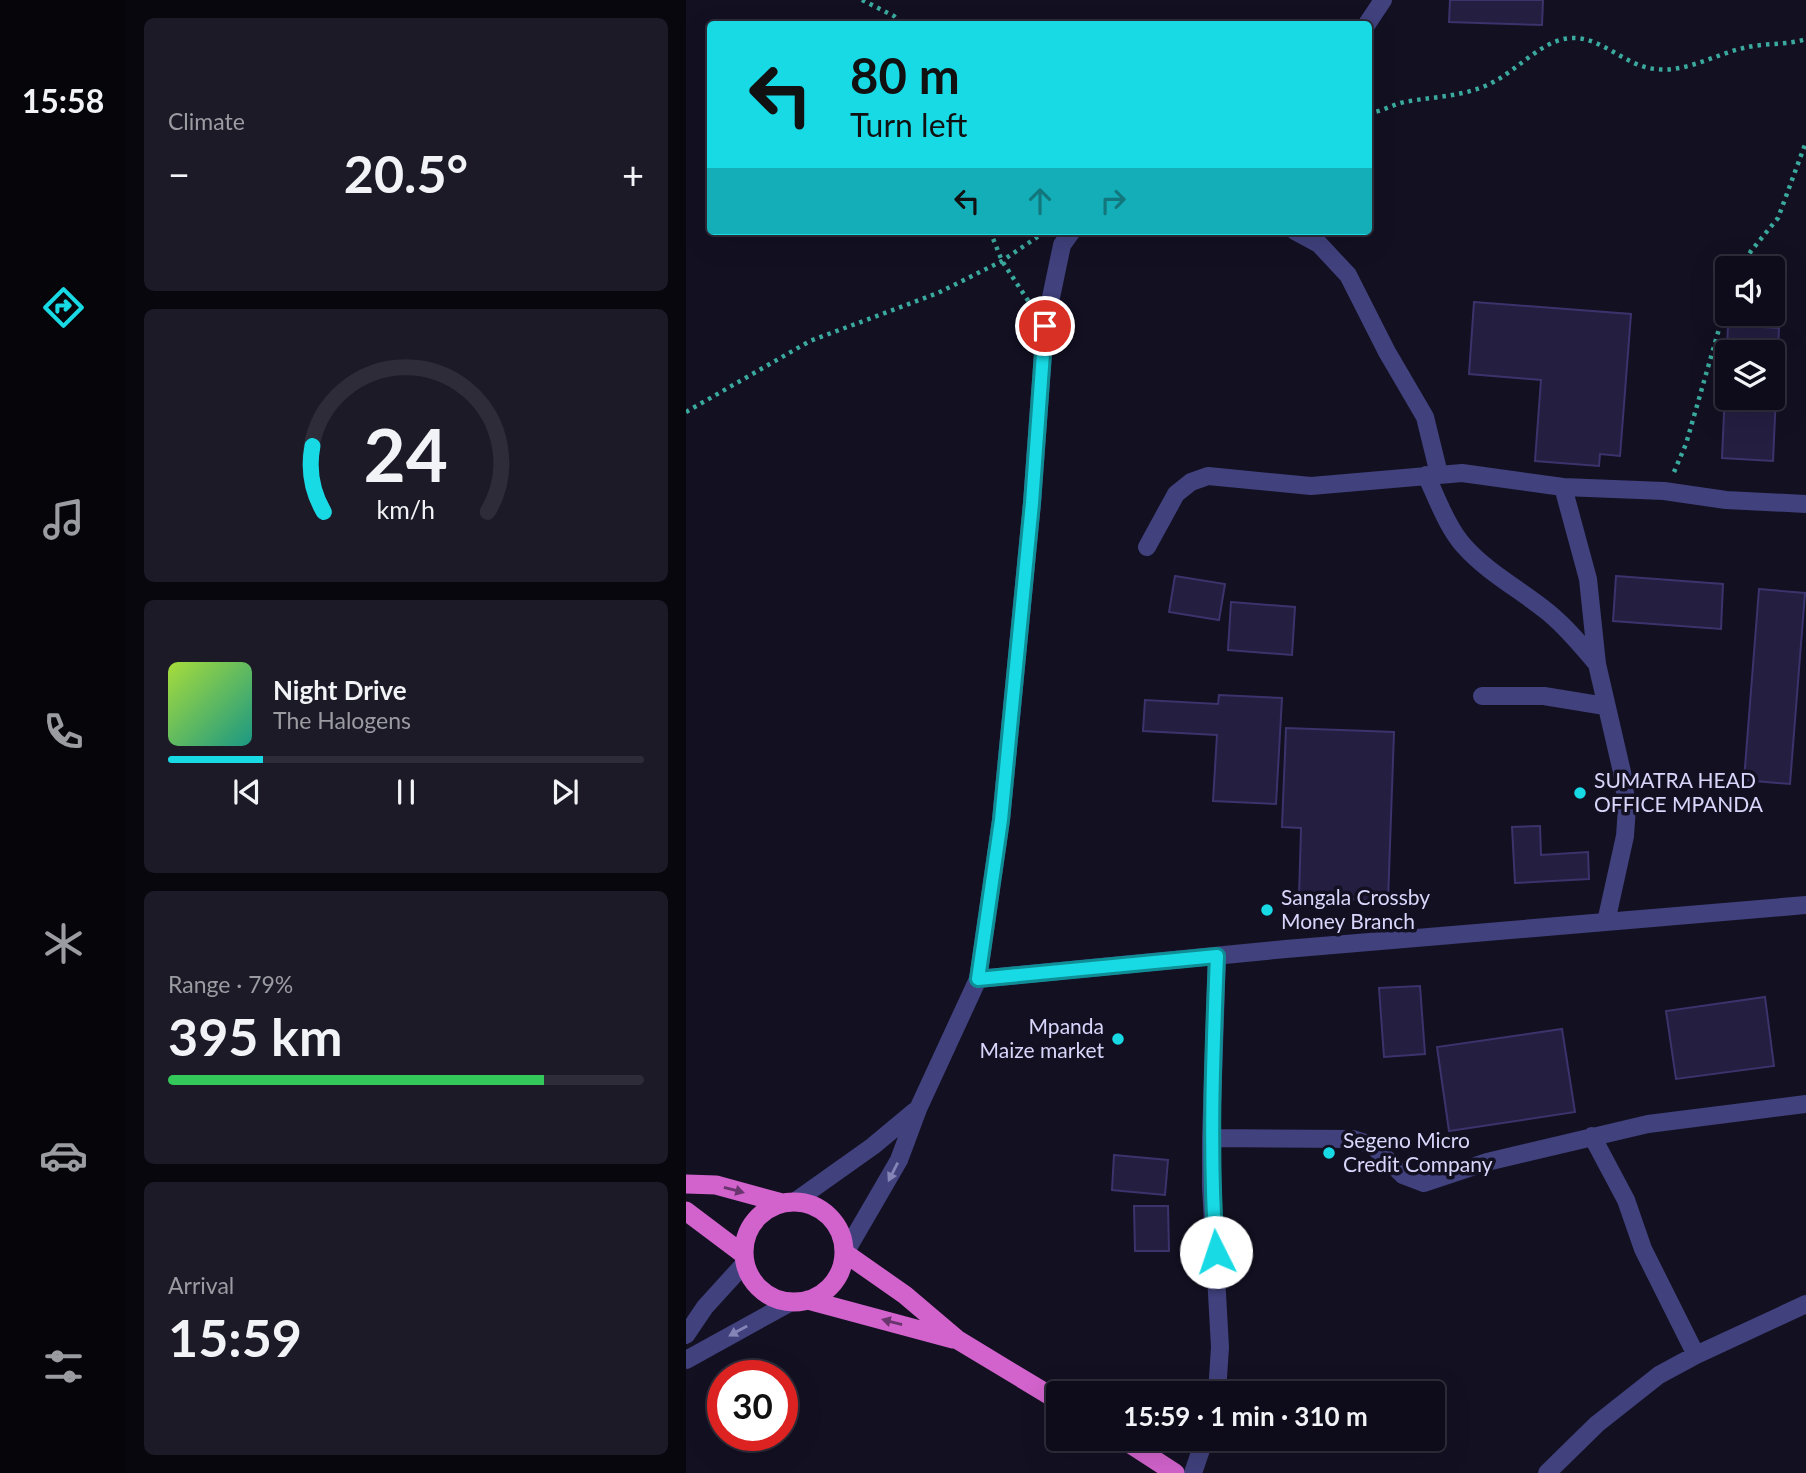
<!DOCTYPE html>
<html lang="en">
<head>
<meta charset="utf-8">
<style>
  :root { --surface:#0e0c1a; --page:#1c1a27; --text:#f1f3f6; --muted:#9b9ba2; --line:#2e2c39; --accent:#18dae5 }
  body { margin:0; font-family:Lato,sans-serif; background:var(--page); color:var(--text); height:100vh; display:flex; flex-direction:column; font-size:26px; white-space:nowrap }
  * { box-sizing:border-box; margin:0 }
  p { font-size:23px; color:var(--muted) }
  .icon { flex:none; width:38px; height:38px; fill:none; stroke:currentColor; stroke-width:2; stroke-linecap:round; stroke-linejoin:round }
  .map { position:relative; flex:1; overflow:hidden }
  .panel { display:flex; flex-direction:column; gap:18px; padding:18px; background:#08070e; width:560px }
  .panel>* { flex:none }
  .hud { position:absolute; left:21px; top:21px; width:665px; height:214px; border-radius:7px; box-shadow:0 7px 28px #0002,0 0 0 2px var(--line); background:#18dae5; color:#111; overflow:hidden }
  .buttons { position:absolute; left:1029px; top:256px; display:grid; gap:14px }
  .buttons a { display:grid; place-items:center; width:70px; height:70px; border-radius:7px; background:var(--surface); box-shadow:0 7px 28px #0002,0 0 0 2px var(--line); font-size:35px }
  .speed { position:absolute; left:21px; top:1360px; display:flex; gap:14px; font-size:35px; font-weight:700; text-align:center }
  .speed>* { display:grid; place-content:center; width:91px; height:91px; border-radius:50%; background:var(--surface); box-shadow:0 7px 28px #0002,0 0 0 2px var(--line); line-height:1 }
  .speed .limit { border:10px solid #d22; background:#fff; color:#111 }
  .pin { position:absolute; display:grid; place-items:center; width:60px; height:60px; color:#fff; margin:-30px; border:4px solid #fff; border-radius:50%; box-shadow:0 2px 7px #0007 }
  .me { position:absolute; width:77px; margin:-38px; rotate:356deg; stroke-linejoin:round; filter:drop-shadow(0 0 5px #0008) }
  .turn { display:flex; align-items:center; gap:24px; height:147px; padding:0 28px; font-size:32px }
  .turn .icon { width:91px; height:91px; stroke-width:2.5 }
  .turn b { display:block; font-size:49px; line-height:60px }
  .lanes { display:flex; align-items:center; height:66px; padding:0 28px; background:#0003; justify-content:center; gap:35px; direction:ltr }
  .lanes .off { opacity:.35 }
  .big { font-size:52px; font-weight:700; line-height:1.1 }
  .panel .card { flex:1; display:flex; flex-direction:column; justify-content:center; gap:10px; min-width:0; padding:0 24px; border-radius:10px; background:var(--page) }
  .panel .dial { align-items:center; gap:0 }
  .dial svg { height:182px; overflow:visible; fill:none; stroke:var(--line); stroke-width:7; stroke-linecap:round; text-anchor:middle }
  .dial text { fill:var(--text); stroke:none }
  .song { display:flex; align-items:center; gap:21px }
  .cover { width:84px; height:84px; border-radius:10px; background:linear-gradient(135deg,hsl(80 70% 55%),hsl(170 70% 35%)) }
  .played { height:7px; border-radius:4px; background:linear-gradient(90deg,var(--accent) 20%,var(--line) 20%) }
  .keys { display:flex; justify-content:space-around; direction:ltr }
  .heat { display:flex; justify-content:space-between; align-items:center; font-size:38px; direction:ltr }
  .charge { height:10px; border-radius:5px; background:linear-gradient(90deg,#34c759 79%,var(--line) 0) }
  .trip { position:absolute; left:360px; top:1381px; width:399px; height:70px; border-radius:7px; background:var(--surface); box-shadow:0 7px 28px #0002,0 0 0 2px var(--line); font-weight:700; line-height:70px; text-align:center }
  main { display:flex; flex:1; min-height:0 }
  .dock { display:flex; flex-direction:column; width:126px; justify-content:space-around; align-items:center; background:#06050a; color:var(--muted) }
  .dock .icon { width:49px; height:49px }
  .dock .selected { color:var(--accent) }
  .dock b { font-size:32px; color:var(--text) }
  .map>svg:first-child { display:block }
  .building { fill:#241e41; stroke:#3b336b; stroke-width:2; fill-rule:evenodd }
  .lines { fill:none; stroke-linecap:round; stroke-linejoin:round }
  .path { stroke:#3baa9e; stroke-width:4.5; stroke-dasharray:3.5 5; stroke-linecap:butt }
  .minor { stroke:#40417d; stroke-width:18 }
  .tertiary { stroke:#40417d; stroke-width:18 }
  .trunk { stroke:#d263cc; stroke-width:19 }
  .oneway { fill:#8584b6 }
  .oneway2 { fill:#69356e }
  .route-casing { stroke:#108e95; stroke-width:18 }
  .route { stroke:#18dae5; stroke-width:12 }
  .poi-dot { fill:#18dae5; stroke:#131022; stroke-width:2.5 }
  .labels { text-anchor:middle; stroke-width:7; stroke-linejoin:round; paint-order:stroke }
  .poi-label { font-size:21px; fill:#d9d6fb; stroke:#131022; text-anchor:start }
</style>
</head>
<body>
<main>
<nav class="dock">
<b>15:58</b>
<svg class="icon selected" aria-label="directions" viewBox="0 0 24 24"><path d="M12 3l9 9-9 9-9-9zM9 14v-3h6M13 9l2 2-2 2"/></svg>
<svg class="icon" aria-label="music" viewBox="0 0 24 24"><path d="M9 18V5l10-2v13"/><circle cx="6" cy="18" r="3"/><circle cx="16" cy="16" r="3"/></svg>
<svg class="icon" aria-label="phone" viewBox="0 0 24 24"><path d="M5 4h4l2 5-3 2q2 4 5 5l2-3 5 2v4C11 20 4 13 5 4z"/></svg>
<svg class="icon" aria-label="climate" viewBox="0 0 24 24"><path d="M12 3v18M4 7l16 10M4 17L20 7"/></svg>
<svg class="icon" aria-label="car" viewBox="0 0 24 24"><path d="M5 17H2v-5l4-1 3-4h7l3 4 3 1v5h-3M9 17h6M6 11h13"/><circle cx="7" cy="17" r="2"/><circle cx="17" cy="17" r="2"/></svg>
<svg class="icon" aria-label="filters" viewBox="0 0 24 24"><path d="M4 7h16M4 17h16"/><circle cx="9" cy="7" r="2"/><circle cx="15" cy="17" r="2"/></svg>
</nav>
<section class="panel">
<div class="card"><p>Climate</p>
<div class="heat"><a>−</a><b class="big">20.5°</b><a>+</a></div>
</div>
<div class="card dial"><svg viewBox="0 0 100 80">
<path d="M14 69A42 42 0 1 1 86 69"/>
<path d="M14 69A42 42 0 0 1 9 40" stroke="#18dae5"/>
<text x="50" y="56" font-size="32" font-weight="700">24</text>
<text x="50" y="72" font-size="11">km/h</text>
</svg></div>
<div class="card">
<div class="song"><i class="cover"></i><div><b>Night Drive</b><p>The Halogens</p></div></div>
<div class="played"></div>
<div class="keys"><svg class="icon" aria-label="previous" viewBox="0 0 24 24"><path d="M18 5L8 12l10 7zM5 5v14"/></svg><svg class="icon" aria-label="pause" viewBox="0 0 24 24"><path d="M8 5v14M16 5v14"/></svg><svg class="icon" aria-label="next" viewBox="0 0 24 24"><path d="M6 5l10 7-10 7zM19 5v14"/></svg></div>
</div>
<div class="card"><p>Range · 79%</p><b class="big">395 km</b><div class="charge"></div></div>
<div class="card"><p>Arrival</p><b class="big">15:59</b></div>
</section>
<div class="map">
<svg width="1120" height="1473" viewBox="0 0 1120 1473">
  <rect width="100%" height="100%" fill="#131022"/>
  <path class="building" d="M 764,0 L 857,0 L 856,25 L 763,22 Z
    M 788,302 L 945,314 L 934,456 L 914,454 L 913,466 L 849,461 L 855,380 L 783,374 Z
    M 1042,325 L 1093,328 L 1087,461 L 1036,458 ZM 1041,352 L 1087,352 L 1087,397 L 1041,397 Z
    M 489,576 L 539,584 L 533,620 L 483,612 Z
    M 930,576 L 1037,584 L 1035,629 L 927,621 Z
    M 1073,589 L 1119,593 L 1104,784 L 1058,780 Z
    M 545,602 L 609,607 L 606,655 L 542,650 Z
    M 533,695 L 596,698 L 590,804 L 527,801 L 531,735 L 457,731 L 459,700 L 532,704 Z
    M 600,728 L 708,732 L 702,901 L 613,897 L 615,828 L 596,827 Z
    M 854,826 L 855,855 L 902,852 L 903,879 L 829,883 L 826,827 Z
    M 734,986 L 739,1054 L 698,1057 L 693,988 Z
    M 1079,997 L 1088,1066 L 990,1079 L 980,1011 Z
    M 876,1029 L 889,1112 L 763,1131 L 751,1047 Z
    M 428,1155 L 482,1160 L 479,1195 L 426,1190 Z
    M 448,1206 L 482,1206 L 483,1251 L 449,1251 Z"/>
  <g class="lines">
    <path class="path" d="M 176,0 L 208,16 L 216,24
      M 682,113 C 695,112 706,105 718,102 C 750,96 782,97 811,80 C 832,68 851,47 874,40 C 910,29 936,66 969,69 C 1001,73 1031,53 1062,47 C 1081,43 1102,45 1120,39
      M 304,231 L 316,261 L 343,302
      M 1055,268 L 1065,251 L 1092,218 L 1120,142
      M 0,412 L 124,341 L 252,293 L 316,261 L 357,233
      M 988,472 L 1000,444 L 1035,322 L 1041,310"/>
    <path class="minor" d="M 681,24 L 697,0
      M 609,231 L 633,244 L 662,275 L 701,352 L 739,417 L 753,474
      M 740,475 C 751,498 761,527 778,546 C 802,573 835,590 863,613 C 881,628 896,646 911,664
      M 877,487 L 902,579 L 911,664 L 936,772 L 941,807 L 939,836 L 920,922
      M 461,547 L 490,494 L 505,482 L 522,476 L 625,486 L 776,473 L 877,487 L 978,491 L 1040,500 L 1120,504
      M 796,696 L 858,696 L 919,706
      M 292,979 L 600,949 L 1120,905
      M 906,1136 L 940,1200 L 957,1249 L 1010,1355
      M 525,1138 L 667,1139 L 686,1145 L 717,1175 L 738,1183 L 801,1162 L 962,1124 L 1120,1104
      M 111,1200 L 187,1146 L 229,1111
      M 159,1253 L 213,1160 L 232,1109 L 292,979 L 315,820 L 346,503 L 359,326 L 376,245 L 386,231
      M 531,1393 L 534,1347 L 525,1187 L 525,1138 L 531,956
      M 507,1473 L 519,1438
      M 861,1473 L 911,1424 L 973,1375 L 1010,1355 L 1120,1304"/>
    <path class="tertiary" d="M 0,1335 L 19,1307 L 59,1263
      M 0,1360 L 105,1302"/>
    <path class="trunk" d="M 0,1184 L 30,1185 L 96,1203
      M58 1252a50 50 0 1 1 100 0a50 50 0 1 1-100 0Z
      M 0,1211 L 57,1254
      M 159,1253 L 219,1295 L 272,1340 L 373,1401
      M 122,1300 L 267,1339
      M 435,1438 L 489,1473"/>
  </g>
  <defs><path id="oneway-solid" d="M-6-.8H1V-3.2L6.5 0L1 3.2V.8H-6Z" transform="scale(1.75)"/></defs>
  <g class="oneway">
    <use href="#oneway-solid" transform="translate(207 1172) rotate(117)"/>
    <use href="#oneway-solid" transform="translate(52 1331) rotate(151)"/>
  </g>
  <g class="oneway2">
    <use href="#oneway-solid" transform="translate(48 1190) rotate(15)"/>
    <use href="#oneway-solid" transform="translate(206 1322) rotate(-165)"/>
  </g>
  <g class="lines">
    <defs>
      <path id="route" d="M 359,326 L 346,503 L 315,820 L 292,979 L 531,956 C 527,1055 523,1153 530,1252"/>
    </defs>
    <use href="#route" class="route-casing"/>
    <use href="#route" class="route"/>
  </g>
  <g class="poi-dot">
    <circle cx="894" cy="793" r="7"/>
    <circle cx="581" cy="910" r="7"/>
    <circle cx="432" cy="1039" r="7"/>
    <circle cx="643" cy="1153" r="7"/>
  </g>
  <g class="labels">
    <g class="poi-label">
      <text x="908" y="788">SUMATRA HEAD<tspan x="908" dy="24">OFFICE MPANDA</tspan></text>
      <text x="595" y="905">Sangala Crossby<tspan x="595" dy="24">Money Branch</tspan></text>
      <text x="418" y="1034" text-anchor="end">Mpanda<tspan x="418" dy="24">Maize market</tspan></text>
      <text x="657" y="1148">Segeno Micro<tspan x="657" dy="24">Credit Company</tspan></text>
    </g>
  </g>
</svg>
<div class="buttons">
<a><svg class="icon" aria-label="sound" viewBox="0 0 24 24"><path d="M4 9h4l5-4v14l-5-4H4zM17 9q2 3 0 6"/></svg></a>
<a><svg class="icon" aria-label="layers" viewBox="0 0 24 24"><path d="M12 4l9 5-9 5-9-5zM3 14l9 5 9-5"/></svg></a>
</div>
<div class="speed"><div class="limit">30</div></div>
<div class="pin" style="left:359px;top:326px;background:#d93025"><svg class="icon" aria-label="arrive" viewBox="0 0 24 24"><path d="M6 21V4h12l-3 4 3 4H6"/></svg></div>
<svg class="me" style="left:530px;top:1252px" viewBox="-20 -20 40 40"><circle r="19" fill="#fff"/><path d="M0-13L10 11 0 6-10 11z" fill="#18dae5"/></svg>
<div class="trip">15:59 · 1 min · 310 m</div>
<div class="hud">
<div class="turn"><svg class="icon" aria-label="left" viewBox="0 0 24 24"><path d="M17 20v-9H6M10 6l-5 5 5 5"/></svg><div><b>80 m</b>Turn left</div></div>
<div class="lanes"><svg class="icon" aria-label="left" viewBox="0 0 24 24"><path d="M17 20v-9H6M10 6l-5 5 5 5"/></svg><svg class="icon off" aria-label="ahead" viewBox="0 0 24 24"><path d="M12 20V5M6 11l6-6 6 6"/></svg><svg class="icon off" aria-label="right" viewBox="0 0 24 24"><path d="M7 20v-9h11M14 6l5 5-5 5"/></svg></div>
</div>
</div>
</main>
</body>
</html>
